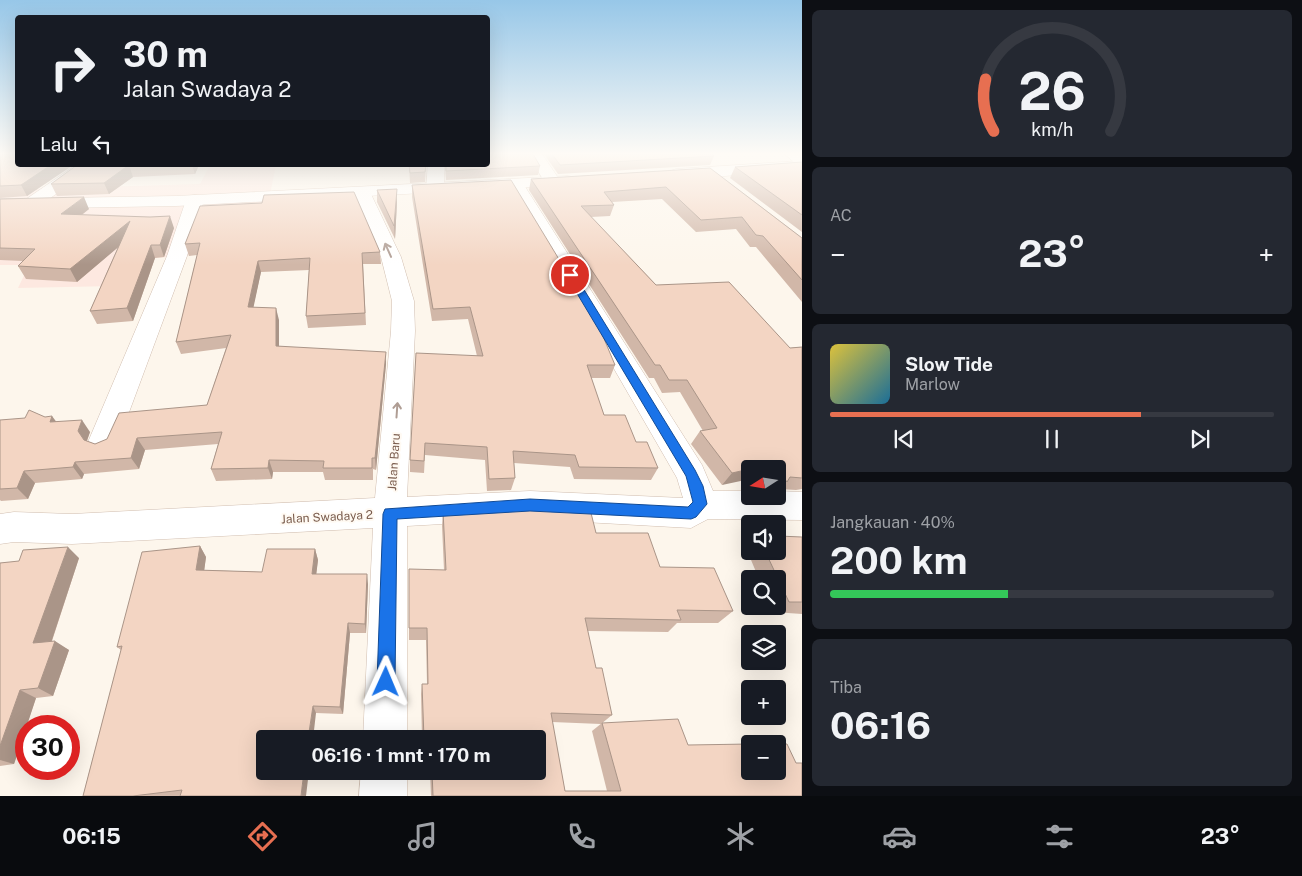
<!DOCTYPE html>
<html lang="id">
<head>
<meta charset="utf-8">
<style>
  :root { --surface:#171b24; --page:#242831; --text:#f1f3f6; --muted:#9ea1a6; --line:#363941; --accent:#e76f51 }
  body { margin:0; font-family:"Public Sans",sans-serif; background:var(--page); color:var(--text); height:100vh; display:flex; flex-direction:column; font-size:19px; white-space:nowrap }
  * { box-sizing:border-box; margin:0 }
  p { font-size:16px; color:var(--muted) }
  .icon { flex:none; width:28px; height:28px; fill:none; stroke:currentColor; stroke-width:2; stroke-linecap:round; stroke-linejoin:round }
  .map { position:relative; flex:1; overflow:hidden }
  .side { display:flex; flex-direction:column; gap:10px; padding:10px; background:#0d0f14; width:500px }
  .side>* { flex:none }
  .top-card { position:absolute; left:15px; top:15px; width:475px; height:152px; border-radius:5px; box-shadow:0 5px 20px #0002; background:#171b24; color:var(--text); overflow:hidden }
  .needle { width:32px; rotate:258deg }
  .tools { position:absolute; left:741px; top:460px; display:grid; gap:10px }
  .tools a { display:grid; place-items:center; width:45px; height:45px; border-radius:5px; background:var(--surface); box-shadow:0 5px 20px #0002; font-size:25px }
  .speed { position:absolute; left:15px; top:715px; display:flex; gap:10px; font-size:25px; font-weight:700; text-align:center }
  .speed>* { display:grid; place-content:center; width:65px; height:65px; border-radius:50%; background:var(--surface); box-shadow:0 5px 20px #0002; line-height:1 }
  .speed .limit { border:8px solid #d22; background:#fff; color:#111 }
  .pin { position:absolute; display:grid; place-items:center; width:42px; height:42px; color:#fff; margin:-21px; border:2px solid #fff; border-radius:50%; box-shadow:0 1px 5px #0007 }
  .me { position:absolute; width:55px; margin:-28px; rotate:1deg; stroke-linejoin:round; filter:drop-shadow(0 0 4px #0008) }
  .turn { display:flex; align-items:center; gap:18px; height:105px; padding:0 25px; font-size:22px }
  .turn .icon { width:65px; height:65px; stroke-width:2.5 }
  .turn b { display:block; font-size:35px; line-height:42px }
  .then { display:flex; align-items:center; height:48px; padding:0 25px; background:#0003; gap:10px; font-size:19px }
  .big { font-size:38px; font-weight:700; line-height:1.1 }
  .side .widget { flex:1; display:flex; flex-direction:column; justify-content:center; gap:8px; min-width:0; padding:0 18px; border-radius:8px; background:var(--page) }
  .side .dial { align-items:center; gap:0 }
  .dial svg { height:130px; overflow:visible; fill:none; stroke:var(--line); stroke-width:7; stroke-linecap:round; text-anchor:middle }
  .dial text { fill:var(--text); stroke:none }
  .song { display:flex; align-items:center; gap:15px }
  .cover { width:60px; height:60px; border-radius:8px; background:linear-gradient(135deg,hsl(50 70% 55%),hsl(200 70% 35%)) }
  .played { height:5px; border-radius:2px; background:linear-gradient(90deg,var(--accent) 70%,var(--line) 70%) }
  .keys { display:flex; justify-content:space-around; direction:ltr }
  .heat { display:flex; justify-content:space-between; align-items:center; font-size:28px; direction:ltr }
  .charge { height:8px; border-radius:4px; background:linear-gradient(90deg,#34c759 40%,var(--line) 0) }
  .trip { position:absolute; left:256px; top:730px; width:290px; height:50px; border-radius:5px; background:var(--surface); box-shadow:0 5px 20px #0002; font-weight:700; line-height:50px; text-align:center }
  .menu { display:flex; height:80px; justify-content:space-around; align-items:center; background:#090b0e; color:var(--muted) }
  .menu .icon { width:35px; height:35px }
  .menu .active { color:var(--accent) }
  .menu b { font-size:22px; color:var(--text) }
  main { display:flex; flex:1; min-height:0 }
  .map>svg:first-child { display:block }
  .commercial { fill:#fde8e0 }
  .lines { fill:none; stroke-linecap:round; stroke-linejoin:round }
  .street-casing { stroke:#d1beb0; stroke-width:1 }
  .secondary-casing { stroke:#d6c0b0; stroke-width:1 }
  .street { fill:#fff; fill-rule:evenodd }
  .secondary { fill:#fff; fill-rule:evenodd }
  .wall { fill:#d1b7a8 }
  .shaded-wall { fill:#aa9588 }
  .building { fill:#f3d5c3; stroke:#aa9588 }
  .oneway { stroke:#af9d94 }
  .route { fill:#1a73e8; stroke:#114b97 }
  .labels { text-anchor:middle; stroke-width:4; stroke-linejoin:round; paint-order:stroke }
  .street-label { font-size:12px; fill:#7a5c4d; stroke:#fffaf3 }
</style>
</head>
<body>
<main>
<div class="map">
<svg width="802" height="796" viewBox="0 0 802 796">
  <rect width="100%" height="100%" fill="#fdf6ec"/>
  <path class="commercial" d="M 210,165 L 276,165 L 259,249 L 146,259 L 114,286 L 18,288 L 29,265 L 0,265 L 0,190 L 200,184 Z"/>
  <g class="lines">
    <defs>
      <path id="street" d="M 528,154 L 542,154 L 561,182 L 559,186 L 547,186 Z
        M 785,154 L 802,154 L 802,166 L 796,164 Z
        M 76,165 L 95,165 L 37,208 L 31,209 L 25,208 L 22,204 L 25,200 Z
        M 428,165 L 444,165 L 444,189 L 441,193 L 435,194 L 429,193 L 426,189 Z
        M 516,180 L 522,181 L 524,185 L 702,465 L 713,491 L 750,491 L 750,496 L 778,496 L 778,491 L 802,492 L 802,520 L 708,519 L 691,528 L 530,519 L 407,526 L 407,739 L 363,739 L 373,528 L 72,544 L 14,542 L 0,544 L 0,514 L 14,512 L 72,514 L 375,498 L 391,331 L 392,301 L 381,257 L 352,192 L 355,188 L 361,187 L 367,188 L 370,192 L 401,257 L 414,301 L 415,331 L 407,497 L 530,491 L 683,498 L 677,478 L 508,185 L 510,181 Z
        M 195,195 L 201,196 L 204,200 L 187,256 L 118,442 L 113,450 L 103,454 L 93,450 L 88,442 L 167,256 L 186,200 L 189,196 Z
        M 361,771 L 407,771 L 407,796 L 359,796 Z"/>
      <path id="secondary" d="M 802,161 L 802,171 L 676,179 L 670,177 L 668,174 L 670,171 L 676,169 Z
        M 568,176 L 574,177 L 576,181 L 574,185 L 176,206 L 0,209 L 0,199 L 176,196 Z"/>
    </defs>
    <use href="#street" class="street-casing"/>
    <use href="#secondary" class="secondary-casing"/>
    <use href="#street" class="street"/>
    <use href="#secondary" class="secondary"/>
  </g>
  <path class="wall" d="M 0,154 L 18,165 L 73,165 L 27,196 L 0,198 Z
    M 544,154 L 711,154 L 714,156 L 710,165 L 558,174 Z
    M 802,162 L 802,232 L 730,178 L 735,167 Z
    M 77,165 L 199,165 L 195,174 L 133,177 L 109,194 L 57,196 L 51,184 Z
    M 409,165 L 426,165 L 425,182 L 410,183 Z
    M 445,165 L 488,165 L 540,166 L 538,175 L 446,180 Z
    M 710,168 L 802,238 L 802,302 L 756,247 L 750,247 L 736,229 L 696,232 L 662,199 L 612,202 L 614,205 L 610,216 L 591,217 L 656,285 L 790,348 L 802,347 L 802,489 L 796,490 L 780,489 L 778,492 L 778,469 L 750,469 L 722,485 L 691,444 L 700,431 L 703,431 L 680,392 L 662,393 L 654,378 L 649,378 L 529,190 L 531,179 Z
    M 412,185 L 615,365 L 610,378 L 591,378 L 604,415 L 636,442 L 658,468 L 651,480 L 574,479 L 570,467 L 514,463 L 515,478 L 511,490 L 487,491 L 485,460 L 425,455 L 424,473 L 410,472 L 410,460 L 477,356 L 468,319 L 432,321 L 412,197 Z
    M 377,190 L 397,202 L 395,239 L 377,202 Z
    M 0,199 L 89,209 L 82,215 L 174,228 L 164,257 L 155,258 L 133,321 L 97,324 L 90,311 L 118,247 L 77,282 L 26,279 L 18,266 L 23,261 L 0,260 Z
    M 200,206 L 380,252 L 381,264 L 363,264 L 366,325 L 308,328 L 306,316 L 309,270 L 261,272 L 253,307 L 279,320 L 279,346 L 386,364 L 376,470 L 373,469 L 373,480 L 325,480 L 323,472 L 273,472 L 272,479 L 216,481 L 211,469 L 218,444 L 145,450 L 139,469 L 84,474 L 82,479 L 35,483 L 28,499 L 1,501 L 0,500 L 0,420 L 57,422 L 90,432 L 87,441 L 95,444 L 207,405 L 226,348 L 181,354 L 176,342 L 197,255 L 189,256 L 185,244 Z
    M 443,511 L 596,533 L 660,567 L 733,611 L 718,623 L 677,623 L 668,632 L 587,631 L 596,668 L 612,715 L 601,724 L 552,722 L 565,791 L 607,791 L 592,731 L 602,723 L 688,745 L 802,796 L 431,796 L 430,771 L 538,771 L 538,739 L 422,739 L 421,694 L 422,684 L 427,684 L 426,640 L 409,640 L 409,583 L 444,570 L 442,526 Z
    M 802,537 L 802,614 L 774,612 L 772,606 L 778,606 L 778,579 L 759,579 L 746,548 L 750,543 L 750,551 L 778,551 Z
    M 200,546 L 206,557 L 204,570 L 262,572 L 315,549 L 318,560 L 316,574 L 368,584 L 366,633 L 350,633 L 343,714 L 316,713 L 180,796 L 83,796 L 121,650 L 117,647 Z
    M 79,558 L 52,641 L 69,650 L 53,696 L 36,698 L 14,764 L 0,766 L 0,563 Z"/>
  <path class="shaded-wall" d="M 51,165 L 73,165 L 27,196 L 21,185 Z
    M 129,165 L 133,177 L 109,194 L 104,183 Z
    M 192,165 L 199,165 L 195,174 Z
    M 397,189 L 397,202 L 395,239 L 394,226 Z
    M 84,197 L 89,209 L 67,226 L 61,214 Z
    M 170,216 L 174,228 L 164,257 L 160,245 Z
    M 130,221 L 135,233 L 77,282 L 70,269 Z
    M 151,245 L 155,258 L 133,321 L 127,308 Z
    M 258,261 L 261,272 L 251,319 L 248,307 Z
    M 276,308 L 279,320 L 279,358 L 276,346 Z
    M 386,352 L 386,364 L 376,470 L 375,458 Z
    M 52,416 L 61,428 L 50,422 Z
    M 82,420 L 90,432 L 86,443 L 78,431 Z
    M 137,438 L 145,450 L 139,469 L 131,458 Z
    M 269,460 L 273,472 L 272,479 L 268,468 Z
    M 75,462 L 84,474 L 82,479 L 73,467 Z
    M 774,465 L 770,469 L 754,469 Z
    M 750,469 L 750,479 L 722,485 L 732,473 Z
    M 24,471 L 35,483 L 28,499 L 17,488 Z
    M 200,546 L 206,557 L 203,580 L 196,570 Z
    M 68,547 L 79,558 L 48,652 L 33,643 Z
    M 315,549 L 318,560 L 315,585 L 312,574 Z
    M 367,574 L 368,584 L 366,633 L 365,624 Z
    M 348,623 L 350,633 L 343,714 L 340,707 Z
    M 55,641 L 69,650 L 53,696 L 38,688 Z
    M 20,690 L 36,698 L 14,764 L 0,760 L 0,746 Z
    M 313,706 L 316,713 L 313,739 L 308,739 Z
    M 304,771 L 309,771 L 306,796 L 301,796 Z"/>
  <path class="building" d="M 0,154 L 18,154 L 18,165 L 51,165 L 21,185 L 0,186 Z
    M 488,154 L 533,154 L 540,166 L 446,171 L 446,165 L 488,165 Z
    M 552,154 L 711,154 L 714,156 L 560,165 Z
    M 802,162 L 802,215 L 735,167 Z
    M 77,165 L 132,165 L 129,165 L 104,183 L 51,184 Z
    M 409,165 L 426,165 L 425,172 L 410,173 Z
    M 710,168 L 802,238 L 802,280 L 763,236 L 756,235 L 742,217 L 701,220 L 666,187 L 604,192 L 614,205 L 581,206 L 656,285 L 729,282 L 790,348 L 802,347 L 802,478 L 790,477 L 787,482 L 774,465 L 750,469 L 732,473 L 700,431 L 717,428 L 687,380 L 669,380 L 660,365 L 655,365 L 531,179 Z
    M 511,180 L 597,322 L 615,365 L 587,365 L 604,415 L 625,415 L 636,442 L 647,442 L 658,468 L 579,467 L 575,455 L 513,451 L 515,478 L 489,479 L 487,447 L 425,443 L 424,461 L 410,460 L 416,353 L 483,356 L 470,307 L 433,309 L 412,185 Z
    M 397,189 L 394,226 L 377,190 Z
    M 354,192 L 380,252 L 362,253 L 365,313 L 306,316 L 310,258 L 258,261 L 248,307 L 276,308 L 276,346 L 386,352 L 375,458 L 372,458 L 372,468 L 323,468 L 324,461 L 269,460 L 268,468 L 211,469 L 222,432 L 137,438 L 131,458 L 75,462 L 73,467 L 24,471 L 17,488 L 0,489 L 0,420 L 25,418 L 29,410 L 45,417 L 52,416 L 50,422 L 82,420 L 78,431 L 84,440 L 95,444 L 107,439 L 119,413 L 207,405 L 231,335 L 176,342 L 200,243 L 185,244 L 200,206 L 262,203 L 264,195 Z
    M 84,197 L 61,214 L 150,217 L 170,216 L 160,245 L 151,245 L 127,308 L 90,311 L 130,221 L 70,269 L 18,266 L 35,249 L 0,248 L 0,199 Z
    M 520,507 L 590,509 L 596,533 L 648,533 L 660,567 L 714,568 L 733,611 L 677,610 L 681,620 L 585,618 L 596,668 L 602,668 L 612,715 L 551,713 L 565,791 L 621,791 L 602,723 L 678,719 L 688,745 L 750,744 L 750,771 L 778,771 L 778,744 L 766,744 L 787,744 L 796,763 L 802,763 L 802,796 L 433,796 L 432,771 L 538,771 L 538,739 L 424,739 L 422,684 L 428,684 L 427,628 L 409,628 L 409,569 L 446,570 L 443,511 Z
    M 778,536 L 802,537 L 802,602 L 789,602 L 765,551 L 778,551 Z
    M 200,546 L 196,570 L 262,572 L 267,549 L 315,549 L 312,574 L 367,574 L 365,624 L 348,623 L 340,707 L 313,706 L 308,739 L 265,739 L 265,771 L 304,771 L 301,796 L 180,796 L 182,790 L 133,796 L 83,796 L 122,646 L 117,647 L 142,552 Z
    M 68,547 L 33,643 L 55,641 L 38,688 L 20,690 L 0,746 L 0,563 L 19,561 L 23,550 Z"/>
  <defs><path id="oneway-shaft" d="M-6 0H5M1.5-3L5.5 0L1.5 3" fill="none" stroke-width="1.6" stroke-linecap="round" stroke-linejoin="round" transform="scale(1.25)"/></defs>
  <g class="oneway">
    <use href="#oneway-shaft" transform="translate(388 250) rotate(-114)"/>
    <use href="#oneway-shaft" transform="translate(397 410) rotate(-86)"/>
  </g>
  <linearGradient id="sky" x2="0" y2="1"><stop stop-color="#97c7e8"/><stop offset="0.58" stop-color="#fefbf6"/><stop offset="1" stop-color="#fefbf6" stop-opacity="0"/></linearGradient>
  <rect width="802" height="265" fill="url(#sky)"/>
  <path class="route" d="M 570,272 L 575,275 L 695,470 L 703,486 L 707,504 L 696,517 L 691,519 L 530,511 L 397,519 L 395,682 L 392,689 L 386,691 L 380,689 L 377,682 L 383,514 L 385,509 L 530,499 L 688,507 L 693,502 L 686,476 L 566,275 Z"/>
  <g class="labels">
    <g class="street-label">
      <text transform="translate(394 462) rotate(-86)" y="4">Jalan Baru</text>
      <text transform="translate(327 517) rotate(-3)" y="4">Jalan Swadaya 2</text>
    </g>
  </g>
</svg>
<div class="tools">
<a><svg class="needle" viewBox="-14 -14 28 28"><path d="M0-13l5 13h-10z" fill="#e53935"/><path d="M0 13l5-13h-10z" fill="#9ea1a6"/></svg></a>
<a><svg class="icon" aria-label="sound" viewBox="0 0 24 24"><path d="M4 9h4l5-4v14l-5-4H4zM17 9q2 3 0 6"/></svg></a>
<a><svg class="icon" aria-label="search" viewBox="0 0 24 24"><circle cx="10" cy="10" r="6"/><path d="M15 15l6 6"/></svg></a>
<a><svg class="icon" aria-label="layers" viewBox="0 0 24 24"><path d="M12 4l9 5-9 5-9-5zM3 14l9 5 9-5"/></svg></a>
<a>+</a>
<a>−</a>
</div>
<div class="speed"><div class="limit">30</div></div>
<div class="pin" style="left:570px;top:275px;background:#d93025"><svg class="icon" aria-label="arrive" viewBox="0 0 24 24"><path d="M6 21V4h12l-3 4 3 4H6"/></svg></div>
<svg class="me" style="left:386px;top:682px" viewBox="-20 -20 40 40"><path d="M0-17L14 15 0 8-14 15z" fill="#1a73e8" stroke="#fff" stroke-width="4"/></svg>
<div class="trip">06:16 · 1 mnt · 170 m</div>
<div class="top-card">
<div class="turn"><svg class="icon" aria-label="right" viewBox="0 0 24 24"><path d="M7 20v-9h11M14 6l5 5-5 5"/></svg><div><b>30 m</b>Jalan Swadaya 2</div></div>
<div class="then">Lalu<svg class="icon" aria-label="left" viewBox="0 0 24 24"><path d="M17 20v-9H6M10 6l-5 5 5 5"/></svg></div>
</div>
</div>
<section class="side">
<div class="widget dial"><svg viewBox="0 0 100 80">
<path d="M14 69A42 42 0 1 1 86 69"/>
<path d="M14 69A42 42 0 0 1 9 37" stroke="#e76f51"/>
<text x="50" y="56" font-size="32" font-weight="700">26</text>
<text x="50" y="72" font-size="11">km/h</text>
</svg></div>
<div class="widget"><p>AC</p>
<div class="heat"><a>−</a><b class="big">23°</b><a>+</a></div>
</div>
<div class="widget">
<div class="song"><i class="cover"></i><div><b>Slow Tide</b><p>Marlow</p></div></div>
<div class="played"></div>
<div class="keys"><svg class="icon" aria-label="previous" viewBox="0 0 24 24"><path d="M18 5L8 12l10 7zM5 5v14"/></svg><svg class="icon" aria-label="pause" viewBox="0 0 24 24"><path d="M8 5v14M16 5v14"/></svg><svg class="icon" aria-label="next" viewBox="0 0 24 24"><path d="M6 5l10 7-10 7zM19 5v14"/></svg></div>
</div>
<div class="widget"><p>Jangkauan · 40%</p><b class="big">200 km</b><div class="charge"></div></div>
<div class="widget"><p>Tiba</p><b class="big">06:16</b></div>
</section>
</main>
<nav class="menu">
<b>06:15</b>
<svg class="icon active" aria-label="directions" viewBox="0 0 24 24"><path d="M12 3l9 9-9 9-9-9zM9 14v-3h6M13 9l2 2-2 2"/></svg>
<svg class="icon" aria-label="music" viewBox="0 0 24 24"><path d="M9 18V5l10-2v13"/><circle cx="6" cy="18" r="3"/><circle cx="16" cy="16" r="3"/></svg>
<svg class="icon" aria-label="phone" viewBox="0 0 24 24"><path d="M5 4h4l2 5-3 2q2 4 5 5l2-3 5 2v4C11 20 4 13 5 4z"/></svg>
<svg class="icon" aria-label="climate" viewBox="0 0 24 24"><path d="M12 3v18M4 7l16 10M4 17L20 7"/></svg>
<svg class="icon" aria-label="car" viewBox="0 0 24 24"><path d="M5 17H2v-5l4-1 3-4h7l3 4 3 1v5h-3M9 17h6M6 11h13"/><circle cx="7" cy="17" r="2"/><circle cx="17" cy="17" r="2"/></svg>
<svg class="icon" aria-label="filters" viewBox="0 0 24 24"><path d="M4 7h16M4 17h16"/><circle cx="9" cy="7" r="2"/><circle cx="15" cy="17" r="2"/></svg>
<b>23°</b>
</nav>
</body>
</html>
